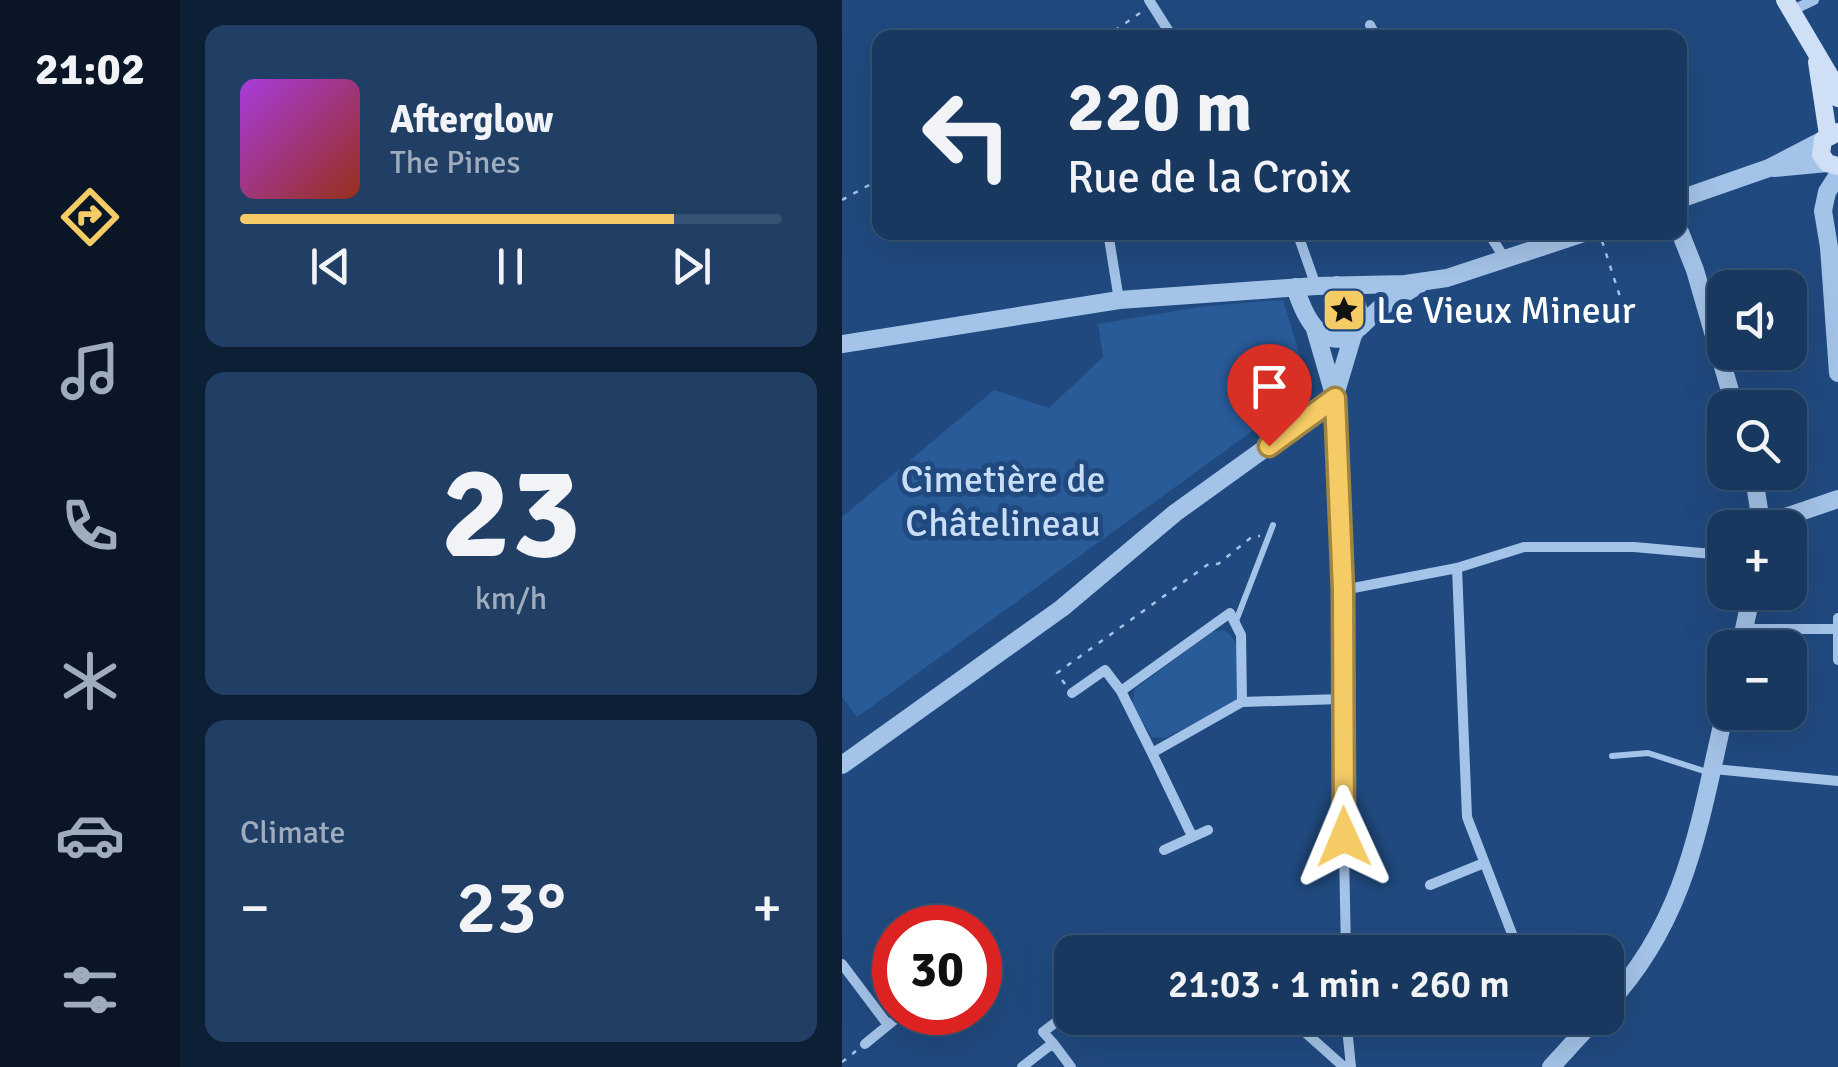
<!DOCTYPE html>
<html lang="en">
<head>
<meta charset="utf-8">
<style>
  :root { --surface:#18385f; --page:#213f65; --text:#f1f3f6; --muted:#9facbd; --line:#365274; --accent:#f5cb65 }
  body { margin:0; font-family:Signika,sans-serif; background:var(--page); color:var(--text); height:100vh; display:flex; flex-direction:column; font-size:38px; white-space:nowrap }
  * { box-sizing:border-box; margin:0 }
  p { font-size:32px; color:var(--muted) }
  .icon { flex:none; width:55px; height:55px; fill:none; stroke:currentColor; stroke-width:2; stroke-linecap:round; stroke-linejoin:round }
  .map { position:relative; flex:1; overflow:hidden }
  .sheet { display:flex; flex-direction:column; gap:25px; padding:25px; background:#0d1f34; width:662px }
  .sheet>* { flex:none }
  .banner { position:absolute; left:30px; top:30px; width:815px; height:210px; border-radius:20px; box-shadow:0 10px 40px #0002,0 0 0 2px var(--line); background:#18385f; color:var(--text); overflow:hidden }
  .tools { position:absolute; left:865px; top:270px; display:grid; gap:20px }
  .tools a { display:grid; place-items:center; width:100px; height:100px; border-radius:20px; background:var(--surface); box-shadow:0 10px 40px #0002,0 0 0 2px var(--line); font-size:50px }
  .speed { position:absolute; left:30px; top:905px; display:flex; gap:20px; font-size:50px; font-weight:700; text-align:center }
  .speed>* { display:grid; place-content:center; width:130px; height:130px; border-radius:50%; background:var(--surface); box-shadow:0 10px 40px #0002,0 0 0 2px var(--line); line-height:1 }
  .speed .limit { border:15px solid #d22; background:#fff; color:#111 }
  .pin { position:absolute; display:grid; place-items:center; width:85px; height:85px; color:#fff; margin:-102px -42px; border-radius:50% 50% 50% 0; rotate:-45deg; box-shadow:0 0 10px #0007 }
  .pin .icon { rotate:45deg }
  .me { position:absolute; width:110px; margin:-55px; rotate:359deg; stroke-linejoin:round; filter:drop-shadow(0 0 8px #0008) }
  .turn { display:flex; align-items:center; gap:35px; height:210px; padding:0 30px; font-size:45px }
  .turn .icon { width:130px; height:130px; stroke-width:2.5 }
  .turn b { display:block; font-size:70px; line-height:85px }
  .big { font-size:75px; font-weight:600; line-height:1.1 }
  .sheet .tile { flex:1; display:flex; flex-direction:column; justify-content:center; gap:15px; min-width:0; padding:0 35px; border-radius:20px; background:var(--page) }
  .sheet .dial { align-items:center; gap:0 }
  .dial b { font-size:130px; line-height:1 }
  .song { display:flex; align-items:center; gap:30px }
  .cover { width:120px; height:120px; border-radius:15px; background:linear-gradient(135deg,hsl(280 70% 55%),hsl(10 70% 35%)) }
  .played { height:10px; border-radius:5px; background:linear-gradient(90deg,var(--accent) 80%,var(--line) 80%) }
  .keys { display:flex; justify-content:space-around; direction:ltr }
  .heat { display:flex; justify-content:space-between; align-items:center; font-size:55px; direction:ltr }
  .trip { position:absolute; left:212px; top:935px; width:570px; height:100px; border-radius:20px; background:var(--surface); box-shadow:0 10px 40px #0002,0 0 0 2px var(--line); font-weight:600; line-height:100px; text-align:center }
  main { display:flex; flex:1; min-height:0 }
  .tabs { display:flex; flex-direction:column; width:180px; justify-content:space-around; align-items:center; background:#0a1626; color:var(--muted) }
  .tabs .icon { width:70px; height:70px }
  .tabs .on { color:var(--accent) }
  .tabs b { font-size:45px; color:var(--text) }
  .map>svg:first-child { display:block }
  .green { fill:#295b98 }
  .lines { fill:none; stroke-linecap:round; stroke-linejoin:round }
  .path { stroke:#a4c3e8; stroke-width:2.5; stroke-dasharray:5 8; stroke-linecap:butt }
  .service { stroke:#a4c3e8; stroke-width:6 }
  .minor { stroke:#a4c3e8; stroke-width:10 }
  .tertiary { stroke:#a4c3e8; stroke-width:18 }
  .secondary { stroke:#cfe0f6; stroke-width:18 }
  .route-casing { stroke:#9f8442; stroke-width:25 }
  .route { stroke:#f5cb65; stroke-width:18 }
  .labels { text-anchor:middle; stroke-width:10; stroke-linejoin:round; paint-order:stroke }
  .poi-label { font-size:38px; fill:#fff; stroke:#204a7f; text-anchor:start }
  .park-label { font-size:38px; fill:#c8ddf6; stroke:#204a7f }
</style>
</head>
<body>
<main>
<nav class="tabs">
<b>21:02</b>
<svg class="icon on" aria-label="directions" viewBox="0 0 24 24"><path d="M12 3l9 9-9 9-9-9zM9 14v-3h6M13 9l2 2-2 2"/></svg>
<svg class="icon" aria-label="music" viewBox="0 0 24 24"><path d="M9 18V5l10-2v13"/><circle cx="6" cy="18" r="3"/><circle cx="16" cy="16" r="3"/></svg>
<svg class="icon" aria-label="phone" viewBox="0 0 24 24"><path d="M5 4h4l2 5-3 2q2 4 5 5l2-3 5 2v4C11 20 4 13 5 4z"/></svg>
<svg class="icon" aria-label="climate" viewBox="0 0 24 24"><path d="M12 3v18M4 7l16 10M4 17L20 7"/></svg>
<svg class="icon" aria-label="car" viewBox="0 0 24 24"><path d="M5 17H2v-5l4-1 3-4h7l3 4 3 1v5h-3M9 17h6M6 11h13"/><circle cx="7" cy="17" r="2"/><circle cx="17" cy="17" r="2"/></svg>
<svg class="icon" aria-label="filters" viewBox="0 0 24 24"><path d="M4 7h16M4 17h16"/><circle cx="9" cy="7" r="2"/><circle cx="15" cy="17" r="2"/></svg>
</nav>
<section class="sheet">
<div class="tile">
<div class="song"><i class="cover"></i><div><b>Afterglow</b><p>The Pines</p></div></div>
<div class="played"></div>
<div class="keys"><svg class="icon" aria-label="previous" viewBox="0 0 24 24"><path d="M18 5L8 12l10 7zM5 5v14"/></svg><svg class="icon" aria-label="pause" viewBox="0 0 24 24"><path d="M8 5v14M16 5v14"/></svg><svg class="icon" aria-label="next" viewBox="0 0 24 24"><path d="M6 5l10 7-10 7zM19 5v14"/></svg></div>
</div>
<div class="tile dial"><b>23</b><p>km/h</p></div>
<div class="tile"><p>Climate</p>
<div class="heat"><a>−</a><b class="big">23°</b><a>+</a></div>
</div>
</section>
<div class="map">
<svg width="996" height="1067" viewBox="0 0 996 1067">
  <rect width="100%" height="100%" fill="#204a7f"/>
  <path class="green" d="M 441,300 L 465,379 L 437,412 L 15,717 L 0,697 L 0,517 L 152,390 L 207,408 L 261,357 L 256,324 L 364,306 Z
    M 382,630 C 403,642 396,675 396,696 L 392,704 L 323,738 L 310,737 L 290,704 L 293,689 L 369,632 Z"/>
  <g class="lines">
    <path class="path" d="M 262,38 L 298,13
      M 0,200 L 38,179
      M 760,241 L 781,306
      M 223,684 L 215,673 L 368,563 L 376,564 L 411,536 L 418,536
      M 0,1062 L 14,1051"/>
    <path class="service" d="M 394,621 L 431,525
      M 770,756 L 806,753 L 865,772"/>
    <path class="minor" d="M 307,0 L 331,38
      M 949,11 L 972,0
      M 528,25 L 535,38
      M 266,232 L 277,300
      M 455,232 L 474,286
      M 646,232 L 663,259
      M 493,399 L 501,590 L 499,699 L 504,952
      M 615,568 L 625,817 L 677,952
      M 501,590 L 615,568 L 682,547 L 792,547 L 882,555
      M 996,618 L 996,660
      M 902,629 L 993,629
      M 230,693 L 263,670 L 279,691
      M 400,702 L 399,635 L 388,613 L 279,691 L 310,753 L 400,702 L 499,699
      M 310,753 L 350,836
      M 872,769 L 996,781
      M 322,850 L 366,830
      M 588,885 L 642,863
      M 0,964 L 46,1025
      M 447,1018 L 502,1067
      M 504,1018 L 509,1067
      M 717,1018 L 736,1036
      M 211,1043 L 229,1067
      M 23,1044 L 62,1012
      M 180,1067 L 211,1043 L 201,1032 L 230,1010"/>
    <path class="tertiary" d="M 932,168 L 985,163
      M 996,175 L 985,192 L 981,211 L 987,247 L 996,373
      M 838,199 L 927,168 L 981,140
      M 838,232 L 853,270 L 893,408
      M 453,287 C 462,315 477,350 511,335 L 520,321 L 513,299 L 495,285
      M 517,328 L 538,308 L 578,284
      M 473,329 L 493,398
      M 0,344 L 277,300 L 474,286 L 563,284 L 605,278 L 745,232
      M 494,392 L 511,335
      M 911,472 L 920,528
      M 920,525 L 996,499
      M 898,648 L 910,592
      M 0,765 L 220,608 L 333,513 L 493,398
      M 765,1005 C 846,918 857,823 883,712
      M 709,1067 L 754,1018"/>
    <path class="secondary" d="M 943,0 L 992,83 L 996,98
      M 975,62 L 986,135
      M 996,132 L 981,140 L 979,154 L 985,163 L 996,166"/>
  </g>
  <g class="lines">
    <defs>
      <path id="route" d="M 427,446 L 493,398 L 501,590 L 502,837"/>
    </defs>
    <use href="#route" class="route-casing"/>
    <use href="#route" class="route"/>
  </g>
  <defs>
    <symbol id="sight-square" viewBox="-11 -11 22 22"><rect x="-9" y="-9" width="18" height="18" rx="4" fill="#f5cb65" stroke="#204a7f"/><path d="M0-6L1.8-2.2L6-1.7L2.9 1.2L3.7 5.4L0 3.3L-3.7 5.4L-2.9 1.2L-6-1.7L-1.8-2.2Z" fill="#111"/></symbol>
  </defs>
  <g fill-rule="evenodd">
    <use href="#sight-square" x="477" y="285" width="50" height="50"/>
  </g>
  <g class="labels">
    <g class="poi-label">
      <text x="534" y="323">Le Vieux Mineur</text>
    </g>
    <g class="park-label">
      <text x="161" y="492">Cimetière de<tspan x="161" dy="44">Châtelineau</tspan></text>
    </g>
  </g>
</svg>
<div class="tools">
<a><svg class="icon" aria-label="sound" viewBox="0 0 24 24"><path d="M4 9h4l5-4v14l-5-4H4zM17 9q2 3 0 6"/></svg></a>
<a><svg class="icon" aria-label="search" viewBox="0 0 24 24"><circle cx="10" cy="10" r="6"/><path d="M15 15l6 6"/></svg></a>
<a>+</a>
<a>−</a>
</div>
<div class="speed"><div class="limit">30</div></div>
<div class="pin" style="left:427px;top:446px;background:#d93025"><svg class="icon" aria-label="arrive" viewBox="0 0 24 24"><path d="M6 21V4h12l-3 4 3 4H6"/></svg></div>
<svg class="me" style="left:502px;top:837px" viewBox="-20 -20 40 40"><path d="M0-17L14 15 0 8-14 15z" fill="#f5cb65" stroke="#fff" stroke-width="4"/></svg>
<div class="trip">21:03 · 1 min · 260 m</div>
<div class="banner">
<div class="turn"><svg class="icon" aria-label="left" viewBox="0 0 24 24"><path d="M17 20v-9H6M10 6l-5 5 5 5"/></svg><div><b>220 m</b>Rue de la Croix</div></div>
</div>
</div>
</main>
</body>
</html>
